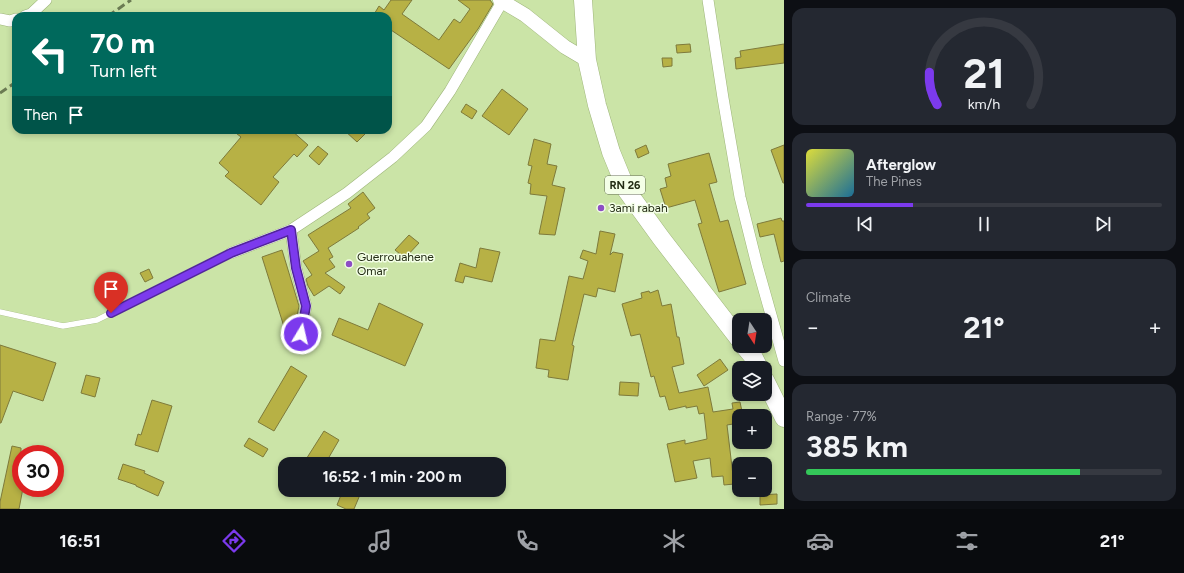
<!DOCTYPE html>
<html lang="en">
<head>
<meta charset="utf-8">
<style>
  :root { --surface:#171b24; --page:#242831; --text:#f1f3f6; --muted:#9ea1a6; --line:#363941; --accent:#7c3aed }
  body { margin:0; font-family:Figtree,sans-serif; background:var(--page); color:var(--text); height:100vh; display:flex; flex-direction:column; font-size:15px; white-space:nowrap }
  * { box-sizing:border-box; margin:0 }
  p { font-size:13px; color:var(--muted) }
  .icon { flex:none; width:22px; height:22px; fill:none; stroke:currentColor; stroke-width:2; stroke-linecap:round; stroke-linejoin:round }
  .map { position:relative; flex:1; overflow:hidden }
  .sheet { display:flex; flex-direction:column; gap:8px; padding:8px; background:#0d0f14; width:400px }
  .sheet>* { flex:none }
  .top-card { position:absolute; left:12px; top:12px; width:380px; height:122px; border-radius:12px; box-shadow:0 2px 6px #0003; background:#00695c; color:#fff; overflow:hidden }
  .needle { width:26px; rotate:168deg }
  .controls { position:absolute; left:732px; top:313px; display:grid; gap:8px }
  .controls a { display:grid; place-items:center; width:40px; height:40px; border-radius:8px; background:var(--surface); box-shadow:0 2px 6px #0003; font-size:20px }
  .speed { position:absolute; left:12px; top:445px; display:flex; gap:8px; font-size:20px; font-weight:700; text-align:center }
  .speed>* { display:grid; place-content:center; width:52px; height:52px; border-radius:50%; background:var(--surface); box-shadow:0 2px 6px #0003; line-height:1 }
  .speed .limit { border:6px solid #d22; background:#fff; color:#111 }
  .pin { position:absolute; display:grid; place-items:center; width:34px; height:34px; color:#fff; margin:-41px -17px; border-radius:50% 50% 50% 0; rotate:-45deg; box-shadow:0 0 4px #0007 }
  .pin .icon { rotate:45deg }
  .me { position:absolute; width:44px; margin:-22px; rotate:9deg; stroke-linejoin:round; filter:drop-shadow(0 0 3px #0008) }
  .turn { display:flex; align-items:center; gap:14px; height:84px; padding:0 12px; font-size:18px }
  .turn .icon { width:52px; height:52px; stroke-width:2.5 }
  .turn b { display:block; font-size:28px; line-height:34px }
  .then { display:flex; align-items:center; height:38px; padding:0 12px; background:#0003; gap:8px; font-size:15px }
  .big { font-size:30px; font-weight:700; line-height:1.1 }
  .sheet .card { flex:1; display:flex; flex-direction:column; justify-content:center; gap:6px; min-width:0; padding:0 14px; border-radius:12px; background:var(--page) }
  .sheet .dial { align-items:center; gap:0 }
  .dial svg { height:104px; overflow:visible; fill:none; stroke:var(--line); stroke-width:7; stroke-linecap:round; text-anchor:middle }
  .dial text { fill:var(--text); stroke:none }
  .song { display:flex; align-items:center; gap:12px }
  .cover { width:48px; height:48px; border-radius:6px; background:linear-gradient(135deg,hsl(60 70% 55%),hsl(200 70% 35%)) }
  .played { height:4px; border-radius:2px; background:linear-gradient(90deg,var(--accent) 30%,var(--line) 30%) }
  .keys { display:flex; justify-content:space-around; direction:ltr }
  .heat { display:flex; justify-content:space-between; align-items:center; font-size:22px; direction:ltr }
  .charge { height:6px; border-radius:3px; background:linear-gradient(90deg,#34c759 77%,var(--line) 0) }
  .trip { position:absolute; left:278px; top:457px; width:228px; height:40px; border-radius:12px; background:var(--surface); box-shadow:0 2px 6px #0003; font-weight:700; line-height:40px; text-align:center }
  .menu { display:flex; height:64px; justify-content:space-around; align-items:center; background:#090b0e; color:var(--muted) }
  .menu .icon { width:28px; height:28px }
  .menu .active { color:var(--accent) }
  .menu b { font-size:18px; color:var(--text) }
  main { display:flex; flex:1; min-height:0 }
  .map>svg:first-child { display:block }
  .building { fill:#b7b145; stroke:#7e7a3b }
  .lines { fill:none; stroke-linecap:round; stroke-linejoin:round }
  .service-casing { stroke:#9eb57a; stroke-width:6 }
  .minor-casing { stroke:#9eb57a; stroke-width:12 }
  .tertiary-casing { stroke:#9eb57a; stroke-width:15 }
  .primary-casing { stroke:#9eb57a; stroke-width:19 }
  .service { stroke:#fff; stroke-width:5.5 }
  .minor { stroke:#fff; stroke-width:11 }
  .tertiary { stroke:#fff; stroke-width:14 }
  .primary { stroke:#fff; stroke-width:18 }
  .rail { stroke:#6b7b53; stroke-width:3; stroke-dasharray:8 4; stroke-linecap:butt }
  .route-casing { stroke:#51269a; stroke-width:10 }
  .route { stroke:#7c3aed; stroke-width:7 }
  .poi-dot { fill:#8d4ec4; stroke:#f4ffe7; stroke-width:1.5 }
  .labels { text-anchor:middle; stroke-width:3; stroke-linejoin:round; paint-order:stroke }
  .shield { fill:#f4ffe7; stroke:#626b53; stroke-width:1 }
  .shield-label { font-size:11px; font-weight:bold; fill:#232c14 }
  .poi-label { font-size:12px; fill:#232c14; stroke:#f4ffe7; text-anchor:start }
</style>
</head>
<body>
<main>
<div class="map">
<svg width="784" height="509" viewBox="0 0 784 509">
  <rect width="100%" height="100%" fill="#cbe4a7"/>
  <path class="building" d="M 391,0 L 412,0 L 402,14 L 439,40 L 454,19 L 460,23 L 470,9 L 458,0 L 490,0 L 493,4 L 478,29 L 449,69 L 388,28 L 388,16 L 373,16 L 379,6 L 384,10 Z
    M 690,44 L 691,52 L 677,53 L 676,45 Z
    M 784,44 L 784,63 L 736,69 L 735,58 L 741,57 L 740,51 Z
    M 662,58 L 672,58 L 672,66 L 663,67 Z
    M 502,89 L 528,109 L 509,135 L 482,116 Z
    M 466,104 L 477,111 L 472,119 L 461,112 Z
    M 232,130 L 291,130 L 308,145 L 297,157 L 294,154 L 273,177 L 279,182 L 261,205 L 225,176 L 229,172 L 219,163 L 241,137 Z
    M 344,130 L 369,130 L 357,142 Z
    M 534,139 L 551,144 L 547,164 L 557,166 L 552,185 L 565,188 L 555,235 L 539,234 L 547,196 L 530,194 L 531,184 L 528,183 L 532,166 L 528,165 Z
    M 646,145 L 649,153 L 638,158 L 635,150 Z
    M 784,145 L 784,183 L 783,183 L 771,150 Z
    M 318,146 L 328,154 L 319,165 L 309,156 Z
    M 709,153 L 717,182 L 709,184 L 720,222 L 728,220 L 746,284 L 719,292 L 698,224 L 702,223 L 695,200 L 666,208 L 660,189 L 667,187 L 665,178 L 671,176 L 668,164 Z
    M 363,192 L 375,208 L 367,214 L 370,218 L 358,227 L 359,228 L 328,248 L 333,257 L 329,259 L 335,267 L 325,273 L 345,287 L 340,294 L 329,286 L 314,296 L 308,286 L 306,279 L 312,275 L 303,261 L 319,251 L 308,235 L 351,208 L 348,204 Z
    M 781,218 L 782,221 L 784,221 L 784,261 L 781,262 L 774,234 L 760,237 L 757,224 Z
    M 600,231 L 615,234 L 610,255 L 613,252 L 623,254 L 615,292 L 598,288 L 596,297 L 584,294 L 572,345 L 574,346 L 568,380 L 548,377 L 549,370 L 536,368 L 540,339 L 555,341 L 569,276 L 583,279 L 588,261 L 580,258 L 583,250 L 596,254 Z
    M 409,235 L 419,243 L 405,258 L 395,250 Z
    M 480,248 L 500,252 L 492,282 L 465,276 L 463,283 L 455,281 L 460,263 L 476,268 Z
    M 282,250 L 299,306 L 294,331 L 286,333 L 262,257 Z
    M 149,269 L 153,278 L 145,282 L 140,273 Z
    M 658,290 L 662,306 L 671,304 L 677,337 L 679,337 L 684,364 L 672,367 L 679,393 L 708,387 L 713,412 L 733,409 L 732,403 L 740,402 L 743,416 L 739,416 L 739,423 L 727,425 L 734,484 L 724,485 L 723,476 L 712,477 L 710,458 L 693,461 L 697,478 L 675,482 L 667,444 L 685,440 L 685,444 L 707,439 L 704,413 L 699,414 L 697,406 L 686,408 L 686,406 L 669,410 L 665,396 L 660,397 L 654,376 L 651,377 L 640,334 L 631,336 L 622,304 L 642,298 L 641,293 L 649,291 L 650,293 Z
    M 379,303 L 423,324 L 405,366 L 332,335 L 339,318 L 368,330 Z
    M 0,345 L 56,363 L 43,401 L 13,391 L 1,423 L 0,423 Z
    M 720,359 L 728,370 L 704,386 L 697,375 Z
    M 291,366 L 307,376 L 274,431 L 258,422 Z
    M 86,375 L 100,378 L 95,397 L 81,393 Z
    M 620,382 L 639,383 L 638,396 L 619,395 Z
    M 152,400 L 172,406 L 158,452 L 135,445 L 138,434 L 141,435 Z
    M 324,431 L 339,440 L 325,464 L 303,464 Z
    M 249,438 L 268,449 L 263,457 L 244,446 Z
    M 12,446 L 21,448 L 21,488 L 23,488 L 19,509 L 0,509 L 0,502 Z
    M 123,464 L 145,471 L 144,473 L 164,482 L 158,496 L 136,486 L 136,485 L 118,479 Z
    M 343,490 L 362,490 L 354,509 L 346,509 L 337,505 Z
    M 777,494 L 777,504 L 760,505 L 760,495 Z"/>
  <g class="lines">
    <defs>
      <path id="service" d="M 0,312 L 63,326 L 97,320 L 231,253"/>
      <path id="minor" d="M 708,0 L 723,98 L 740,197 L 757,265 L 784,361
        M 25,16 L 31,14 L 46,0
        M 0,19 L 10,21 L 16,19
        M 291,230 L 296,268 L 306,306 L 301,334
        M 231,253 L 291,230 L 347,193 L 393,157 L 426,126 L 450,91 L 502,2"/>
      <path id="tertiary" d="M 500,0 L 525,15 L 565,47 L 587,60"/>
      <path id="primary" d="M 583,0 L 587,60 L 597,105 L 611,152 L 627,191 L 661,238 L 739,339
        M 744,346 L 754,358 L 759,368
        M 765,380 L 784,418"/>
    </defs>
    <use href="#service" class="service-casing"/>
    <use href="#minor" class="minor-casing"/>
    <use href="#tertiary" class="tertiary-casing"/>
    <use href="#primary" class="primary-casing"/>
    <use href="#service" class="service"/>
    <use href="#minor" class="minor"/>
    <use href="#tertiary" class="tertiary"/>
    <use href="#primary" class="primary"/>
    <path class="rail" d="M 108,16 L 131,0
      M 0,93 L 16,82"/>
  </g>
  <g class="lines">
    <defs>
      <path id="route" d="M 111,313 L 231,253 L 291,230 L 296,268 L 306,306 L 301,334"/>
    </defs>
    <use href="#route" class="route-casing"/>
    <use href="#route" class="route"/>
  </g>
  <g class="poi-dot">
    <circle cx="601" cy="208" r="4"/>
    <circle cx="349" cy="264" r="4"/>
  </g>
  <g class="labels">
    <rect class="shield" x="605" y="176" width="40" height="18" rx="3"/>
    <g class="shield-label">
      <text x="625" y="189">RN 26</text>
    </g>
    <g class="poi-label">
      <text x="609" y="212">3ami rabah</text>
      <text x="357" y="261">Guerrouahene<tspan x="357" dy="14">Omar</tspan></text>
    </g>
  </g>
</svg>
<div class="controls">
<a><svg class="needle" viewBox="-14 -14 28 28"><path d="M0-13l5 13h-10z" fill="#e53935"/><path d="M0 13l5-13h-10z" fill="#9ea1a6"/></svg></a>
<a><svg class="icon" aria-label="layers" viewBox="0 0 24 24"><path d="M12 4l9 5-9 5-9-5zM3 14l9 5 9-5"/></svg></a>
<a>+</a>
<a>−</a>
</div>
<div class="speed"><div class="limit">30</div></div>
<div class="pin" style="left:111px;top:313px;background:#d93025"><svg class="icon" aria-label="arrive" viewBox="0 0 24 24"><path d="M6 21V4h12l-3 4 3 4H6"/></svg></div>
<svg class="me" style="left:301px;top:334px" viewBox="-20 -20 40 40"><circle r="17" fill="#7c3aed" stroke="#fff" stroke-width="3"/><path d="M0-11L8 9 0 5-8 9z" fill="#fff"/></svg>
<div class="trip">16:52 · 1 min · 200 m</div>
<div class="top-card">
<div class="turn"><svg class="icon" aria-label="left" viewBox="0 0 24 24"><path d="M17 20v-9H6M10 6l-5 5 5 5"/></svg><div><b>70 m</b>Turn left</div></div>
<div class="then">Then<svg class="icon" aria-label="arrive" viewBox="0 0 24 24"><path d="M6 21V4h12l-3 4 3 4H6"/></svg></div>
</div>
</div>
<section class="sheet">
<div class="card dial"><svg viewBox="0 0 100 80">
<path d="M14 69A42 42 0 1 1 86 69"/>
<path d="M14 69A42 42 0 0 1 8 44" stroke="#7c3aed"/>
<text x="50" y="56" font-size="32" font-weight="700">21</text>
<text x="50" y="72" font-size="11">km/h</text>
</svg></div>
<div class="card">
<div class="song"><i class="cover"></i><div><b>Afterglow</b><p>The Pines</p></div></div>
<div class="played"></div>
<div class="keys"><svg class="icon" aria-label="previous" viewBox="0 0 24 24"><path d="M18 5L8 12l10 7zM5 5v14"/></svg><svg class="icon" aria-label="pause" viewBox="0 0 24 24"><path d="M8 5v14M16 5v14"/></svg><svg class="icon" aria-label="next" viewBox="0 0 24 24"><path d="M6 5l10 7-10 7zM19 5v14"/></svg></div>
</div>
<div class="card"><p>Climate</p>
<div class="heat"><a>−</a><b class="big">21°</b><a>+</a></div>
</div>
<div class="card"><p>Range · 77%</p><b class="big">385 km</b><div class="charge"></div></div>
</section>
</main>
<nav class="menu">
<b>16:51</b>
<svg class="icon active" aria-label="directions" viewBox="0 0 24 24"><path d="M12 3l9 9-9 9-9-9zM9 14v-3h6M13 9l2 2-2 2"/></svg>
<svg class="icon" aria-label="music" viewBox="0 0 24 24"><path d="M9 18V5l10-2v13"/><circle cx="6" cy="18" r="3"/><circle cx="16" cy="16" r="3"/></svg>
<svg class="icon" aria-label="phone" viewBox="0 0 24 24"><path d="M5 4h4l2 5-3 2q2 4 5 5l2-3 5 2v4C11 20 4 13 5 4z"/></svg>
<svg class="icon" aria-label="climate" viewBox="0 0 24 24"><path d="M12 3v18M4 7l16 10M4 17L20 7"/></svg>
<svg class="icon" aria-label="car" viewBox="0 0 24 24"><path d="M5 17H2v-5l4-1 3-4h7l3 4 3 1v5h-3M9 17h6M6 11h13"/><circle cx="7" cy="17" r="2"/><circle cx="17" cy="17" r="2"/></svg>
<svg class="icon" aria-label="filters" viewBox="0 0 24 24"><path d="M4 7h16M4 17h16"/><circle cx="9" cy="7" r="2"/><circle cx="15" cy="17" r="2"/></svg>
<b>21°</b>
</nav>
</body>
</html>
